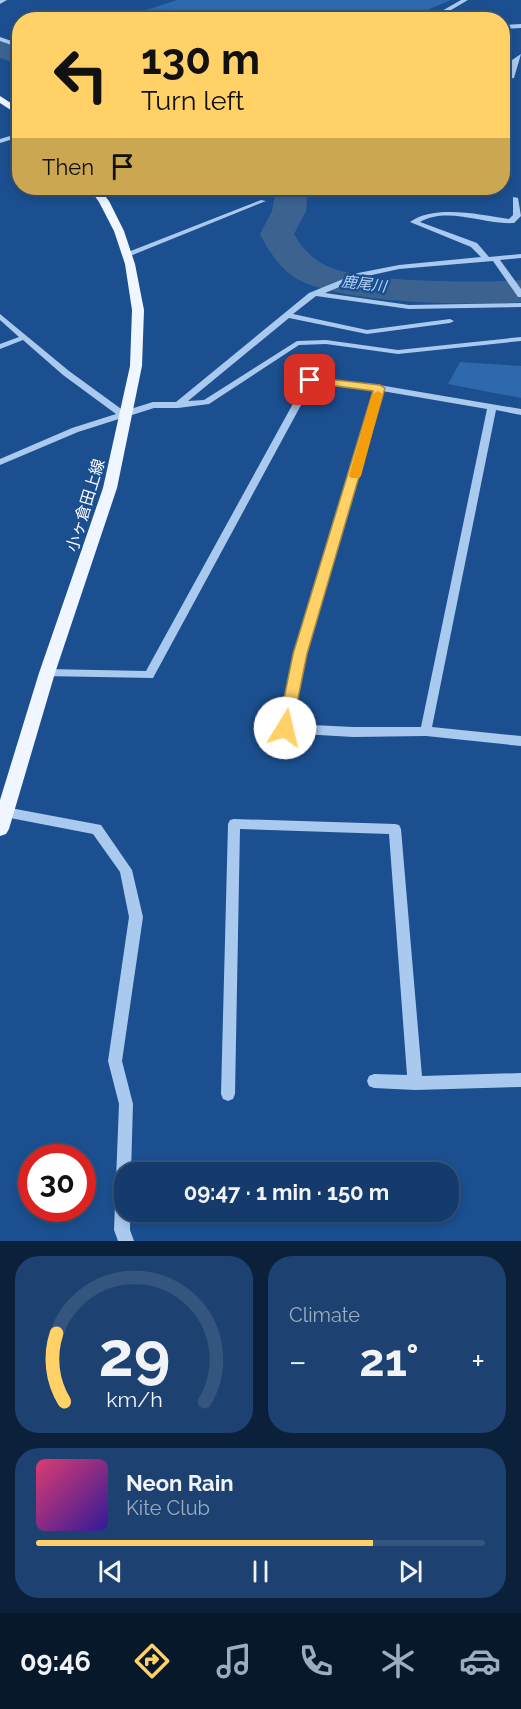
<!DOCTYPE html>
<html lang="en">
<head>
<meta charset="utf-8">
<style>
  :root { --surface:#143b6b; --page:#1d4271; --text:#f1f3f6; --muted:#9dadc1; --line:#33557e; --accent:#ffd166 }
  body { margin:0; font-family:Raleway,"Noto Sans JP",sans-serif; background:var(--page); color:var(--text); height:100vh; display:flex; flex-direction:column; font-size:22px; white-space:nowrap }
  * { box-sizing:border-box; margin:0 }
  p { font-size:20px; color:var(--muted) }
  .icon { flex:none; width:33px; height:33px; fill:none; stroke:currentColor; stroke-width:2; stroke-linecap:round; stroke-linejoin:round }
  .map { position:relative; height:1241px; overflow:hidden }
  .side { display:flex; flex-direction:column; gap:15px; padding:15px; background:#0b203b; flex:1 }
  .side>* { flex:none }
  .hud { position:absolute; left:12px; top:12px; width:498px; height:183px; border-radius:24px; box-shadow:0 3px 9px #0003,0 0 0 2px var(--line); background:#ffd166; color:#111; overflow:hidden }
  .speed { position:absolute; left:18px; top:1144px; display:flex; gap:12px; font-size:30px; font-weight:700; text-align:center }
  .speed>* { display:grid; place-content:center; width:78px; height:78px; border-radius:50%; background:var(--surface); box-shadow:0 3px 9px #0003,0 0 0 2px var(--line); line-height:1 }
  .speed .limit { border:9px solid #d22; background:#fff; color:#111 }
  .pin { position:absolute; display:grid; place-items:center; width:51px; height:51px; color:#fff; margin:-26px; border-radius:12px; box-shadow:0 3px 9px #0006 }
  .me { position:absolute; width:66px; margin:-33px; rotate:9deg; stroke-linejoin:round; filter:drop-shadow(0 0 4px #0008) }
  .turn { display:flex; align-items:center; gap:21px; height:126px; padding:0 30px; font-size:27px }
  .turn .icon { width:78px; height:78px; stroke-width:2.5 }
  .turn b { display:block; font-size:42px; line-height:51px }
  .then { display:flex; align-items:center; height:57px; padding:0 30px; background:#0003; gap:12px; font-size:22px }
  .big { font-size:45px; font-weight:700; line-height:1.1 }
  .side .card { flex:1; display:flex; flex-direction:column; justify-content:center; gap:9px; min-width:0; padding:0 21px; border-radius:24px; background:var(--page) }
  .side .dial { align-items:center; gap:0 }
  .dial svg { height:156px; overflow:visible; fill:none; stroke:var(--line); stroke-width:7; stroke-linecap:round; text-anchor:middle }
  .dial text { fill:var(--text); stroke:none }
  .song { display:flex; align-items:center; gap:18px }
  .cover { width:72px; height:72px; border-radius:9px; background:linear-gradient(135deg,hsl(340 70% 55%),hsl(250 70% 35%)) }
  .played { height:6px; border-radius:3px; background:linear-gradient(90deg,var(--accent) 75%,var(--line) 75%) }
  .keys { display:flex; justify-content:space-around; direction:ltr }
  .heat { display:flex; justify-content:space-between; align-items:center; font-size:33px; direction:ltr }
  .side .tiles { flex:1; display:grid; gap:15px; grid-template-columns:1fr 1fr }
  .card:last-child { grid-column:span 2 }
  .trip { position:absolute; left:114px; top:1162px; width:345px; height:60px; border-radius:24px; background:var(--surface); box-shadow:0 3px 9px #0003,0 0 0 2px var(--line); font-weight:700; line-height:60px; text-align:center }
  .tabs { display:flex; height:96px; justify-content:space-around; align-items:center; background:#08182b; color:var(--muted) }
  .tabs .icon { width:42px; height:42px }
  .tabs .on { color:var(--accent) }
  .tabs b { font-size:27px; color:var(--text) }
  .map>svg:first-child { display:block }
  .green { fill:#2e69ad }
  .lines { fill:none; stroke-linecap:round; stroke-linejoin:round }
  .river { fill:#3c6290; fill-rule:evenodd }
  .minor { fill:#a9c9ee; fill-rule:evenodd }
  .major { fill:#f0f6ff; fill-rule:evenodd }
  .route { fill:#ffd166; stroke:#a68842; stroke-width:1.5 }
  .slow { fill:#f59e0b }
  .labels { text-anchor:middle; stroke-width:5; stroke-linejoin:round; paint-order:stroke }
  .far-water-label { font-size:15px; font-style:italic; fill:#b5d3f5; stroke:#1b4f8f }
  .street-label { font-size:16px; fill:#fff; stroke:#1b4f8f }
</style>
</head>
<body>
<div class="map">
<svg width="521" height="1241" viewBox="0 0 521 1241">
  <rect width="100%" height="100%" fill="#1b4f8f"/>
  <path class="green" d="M 177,0 L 451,0 L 420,13 L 392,19 L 129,19 L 131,15 Z
    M 460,362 L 521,366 L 521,398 L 448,384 Z"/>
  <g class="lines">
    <path class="river" d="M 0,41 L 20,47 L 20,65 L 0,58 Z
      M 276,188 L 308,188 L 306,211 L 294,234 C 302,248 312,259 327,266 C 362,283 479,283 521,280 L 521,302 C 470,306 336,304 294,277 C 279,267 268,250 260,234 L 272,211 Z"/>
    <path class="minor" d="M 0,0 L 7,0 L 0,4 Z
      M 461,0 L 468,0 L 446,13 L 466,20 L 457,20 L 442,15 L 416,20 L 403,20 L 440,12 Z
      M 521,24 L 521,28 L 502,29 L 502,25 Z
      M 0,37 L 20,44 L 20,48 L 0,41 Z
      M 521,54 L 514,78 L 509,79 L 512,60 Z
      M 20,133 L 20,137 L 0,143 L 0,139 Z
      M 513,197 L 518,198 L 521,216 L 514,223 C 484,225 448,206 420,222 L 477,243 L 489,257 L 521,254 L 521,258 L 500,260 L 521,289 L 521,297 L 518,297 L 493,261 L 399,269 L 363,277 L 325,293 L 409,305 L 521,303 L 521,307 L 409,309 L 316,296 L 293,314 L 367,330 L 450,319 L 454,321 L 450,323 L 367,334 L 289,318 L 188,401 L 204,400 L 297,341 L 326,340 L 398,350 L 521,337 L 521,341 L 398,354 L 326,344 L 299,345 L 209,404 L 178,408 L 154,408 L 129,416 L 128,418 L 122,418 L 78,432 L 0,465 L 0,459 L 72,428 L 116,414 L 63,375 L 23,340 L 0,349 L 0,344 L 19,337 L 0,320 L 0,314 L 69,371 L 124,411 L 153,402 L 176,402 L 309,293 L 358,273 L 399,265 L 481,257 L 471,247 L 410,222 C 434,204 482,215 509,219 L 513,215 Z
      M 261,200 L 266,201 L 130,256 L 123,254 Z
      M 310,377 L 379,385 L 521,409 L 521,415 L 496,410 L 432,727 L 521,736 L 521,746 L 426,736 L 353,737 L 285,733 L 281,731 L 279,728 L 295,654 L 374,390 L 313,383 L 153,678 L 43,676 L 42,673 L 43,670 L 47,669 L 146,671 L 306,380 ZM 382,391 L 487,409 L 421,727 L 353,727 L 292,724 L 305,654 Z
      M 5,807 L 101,825 L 132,870 L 143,917 L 122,1061 L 133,1104 L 131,1173 L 124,1173 L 124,1212 L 130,1212 L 130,1230 L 134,1241 L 118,1241 L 114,1230 L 119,1104 L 108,1061 L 129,917 L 120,872 L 93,834 L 5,817 L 0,814 L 1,808 Z
      M 234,819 L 395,824 L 399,825 L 401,829 L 422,1076 L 521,1073 L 521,1087 L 415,1090 L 374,1088 L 369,1086 L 367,1081 L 369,1076 L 374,1074 L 407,1075 L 389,834 L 240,829 L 235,1094 L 233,1099 L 228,1101 L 223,1099 L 221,1094 L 228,824 L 230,820 Z"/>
    <path class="major" d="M 0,96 L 20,109 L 20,116 L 0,103 Z
      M 89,188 L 99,188 L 109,201 L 124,231 L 135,264 L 144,310 L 142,366 L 117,488 L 55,673 L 9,829 L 6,834 L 0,836 L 0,800 L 39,673 L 103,488 L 130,366 L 132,310 L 125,264 L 114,231 L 99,202 Z"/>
  </g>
  <path class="route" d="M 310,377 L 380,385 L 385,388 L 307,654 L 292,728 L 285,734 L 278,728 L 293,654 L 373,391 L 306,382 L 306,378 Z"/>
  <path class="slow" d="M 378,391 L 383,394 L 361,476 L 359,478 L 351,478 L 349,476 L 372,394 Z"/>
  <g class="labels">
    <g class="far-water-label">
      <text transform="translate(364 284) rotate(7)" y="5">鹿尾川</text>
    </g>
    <g class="street-label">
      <text transform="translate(85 505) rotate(-73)" y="6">小ヶ倉田上線</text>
    </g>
  </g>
</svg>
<div class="speed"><div class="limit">30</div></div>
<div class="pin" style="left:310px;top:380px;background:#d93025"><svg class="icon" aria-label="arrive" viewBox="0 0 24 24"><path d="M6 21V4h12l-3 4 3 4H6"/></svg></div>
<svg class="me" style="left:285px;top:728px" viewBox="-20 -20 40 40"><circle r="19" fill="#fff"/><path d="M0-13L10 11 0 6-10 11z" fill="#ffd166"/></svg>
<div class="trip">09:47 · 1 min · 150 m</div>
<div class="hud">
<div class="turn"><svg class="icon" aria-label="left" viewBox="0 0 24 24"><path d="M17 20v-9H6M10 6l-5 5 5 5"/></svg><div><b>130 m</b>Turn left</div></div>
<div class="then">Then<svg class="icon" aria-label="arrive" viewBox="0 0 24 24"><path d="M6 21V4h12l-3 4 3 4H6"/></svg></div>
</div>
</div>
<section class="side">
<div class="tiles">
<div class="card dial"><svg viewBox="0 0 100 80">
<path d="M14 69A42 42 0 1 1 86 69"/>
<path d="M14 69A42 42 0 0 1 10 34" stroke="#ffd166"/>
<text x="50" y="56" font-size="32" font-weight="700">29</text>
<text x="50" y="72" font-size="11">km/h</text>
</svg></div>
<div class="card"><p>Climate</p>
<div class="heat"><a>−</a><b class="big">21°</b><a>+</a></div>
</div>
<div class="card">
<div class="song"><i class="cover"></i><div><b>Neon Rain</b><p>Kite Club</p></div></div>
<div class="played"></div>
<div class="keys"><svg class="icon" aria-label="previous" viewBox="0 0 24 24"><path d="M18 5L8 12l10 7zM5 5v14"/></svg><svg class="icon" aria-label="pause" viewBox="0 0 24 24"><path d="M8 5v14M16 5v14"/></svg><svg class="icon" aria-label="next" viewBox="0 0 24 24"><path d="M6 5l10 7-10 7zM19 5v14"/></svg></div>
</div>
</div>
</section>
<nav class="tabs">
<b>09:46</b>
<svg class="icon on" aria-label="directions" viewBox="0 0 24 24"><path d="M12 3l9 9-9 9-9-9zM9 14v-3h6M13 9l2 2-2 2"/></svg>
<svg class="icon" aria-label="music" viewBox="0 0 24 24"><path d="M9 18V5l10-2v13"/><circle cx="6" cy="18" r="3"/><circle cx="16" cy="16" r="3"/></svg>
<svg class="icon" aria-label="phone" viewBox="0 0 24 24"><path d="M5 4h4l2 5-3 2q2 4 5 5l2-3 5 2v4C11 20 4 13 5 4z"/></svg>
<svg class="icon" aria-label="climate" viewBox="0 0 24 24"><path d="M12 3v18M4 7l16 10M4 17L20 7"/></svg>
<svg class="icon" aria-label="car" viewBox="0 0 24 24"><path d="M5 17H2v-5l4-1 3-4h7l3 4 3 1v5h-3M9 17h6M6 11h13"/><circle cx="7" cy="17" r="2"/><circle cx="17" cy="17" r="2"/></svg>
</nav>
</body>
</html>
